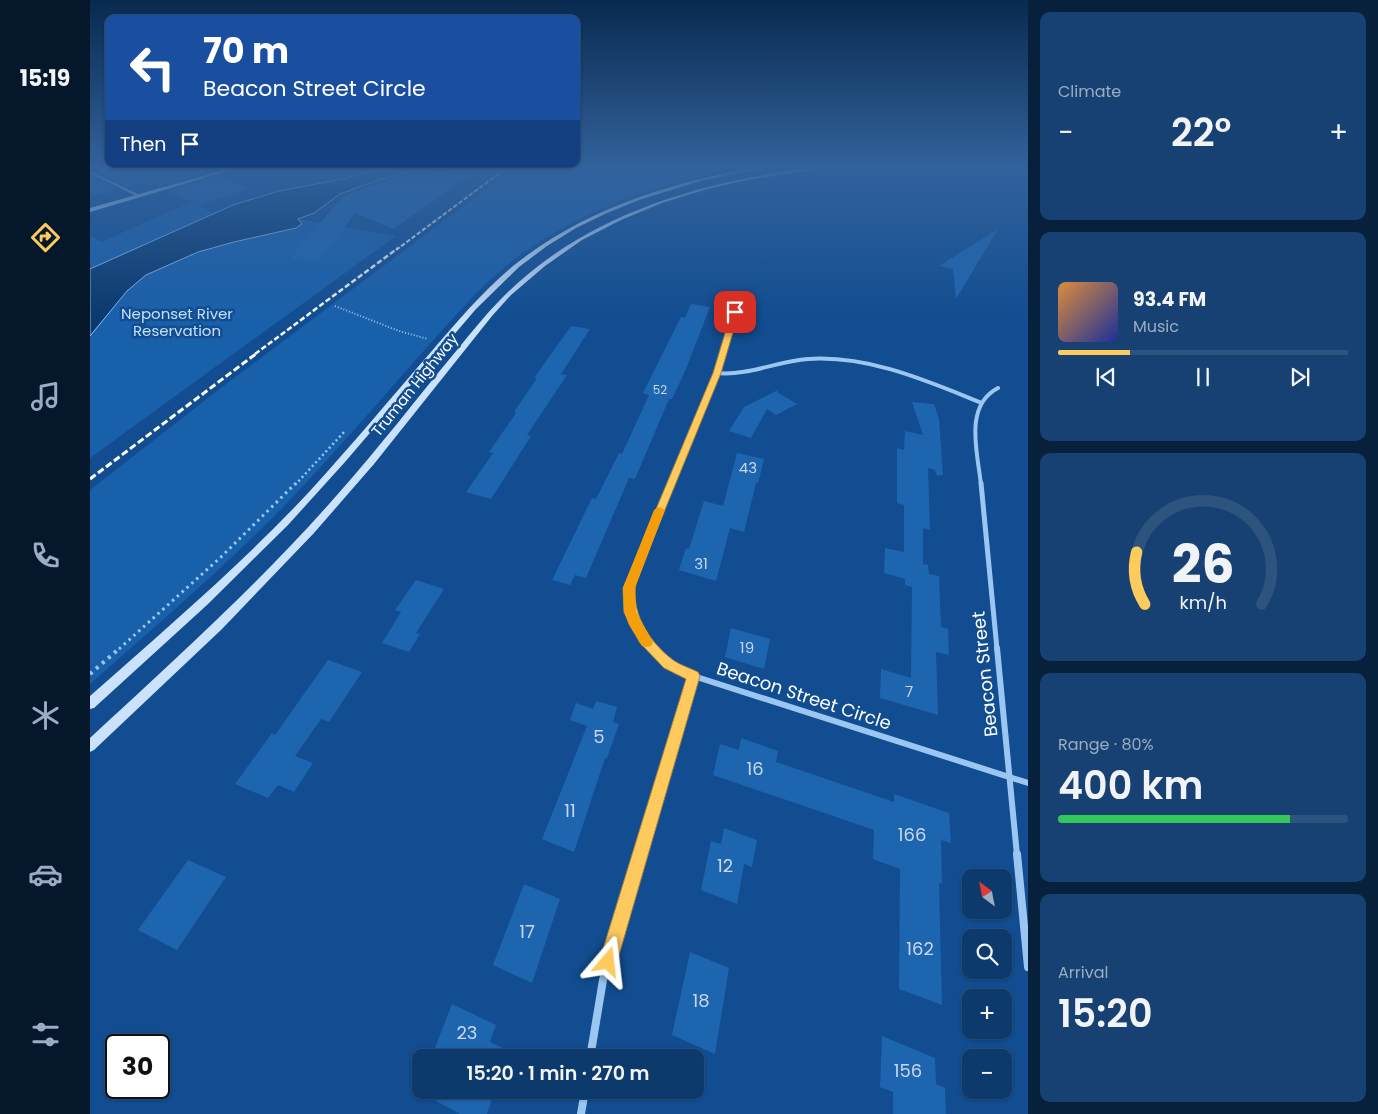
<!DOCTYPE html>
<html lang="en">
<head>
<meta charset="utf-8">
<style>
  :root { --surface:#0d3a6c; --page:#164172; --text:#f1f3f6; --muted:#9aadc2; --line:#2d547f; --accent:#ffca5d }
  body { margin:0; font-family:Poppins,sans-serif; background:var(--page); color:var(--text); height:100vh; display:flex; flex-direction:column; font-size:19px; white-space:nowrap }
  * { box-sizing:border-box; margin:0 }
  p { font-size:16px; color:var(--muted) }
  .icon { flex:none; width:28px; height:28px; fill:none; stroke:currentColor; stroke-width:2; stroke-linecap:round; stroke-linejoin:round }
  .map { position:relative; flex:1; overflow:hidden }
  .drawer { display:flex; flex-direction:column; gap:12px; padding:12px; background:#07203b; width:350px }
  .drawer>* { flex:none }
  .guide { position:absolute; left:15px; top:15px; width:475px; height:152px; border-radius:10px; box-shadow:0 1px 4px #0004,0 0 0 1px var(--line); background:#1a4fa0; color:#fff; overflow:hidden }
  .needle { width:32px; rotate:328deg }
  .tools { position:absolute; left:872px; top:869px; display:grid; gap:10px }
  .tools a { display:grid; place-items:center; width:50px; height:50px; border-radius:10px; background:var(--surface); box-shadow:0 1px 4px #0004,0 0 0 1px var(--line); font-size:25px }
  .speed { position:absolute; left:15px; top:1034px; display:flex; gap:10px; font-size:25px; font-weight:700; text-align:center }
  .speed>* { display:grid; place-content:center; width:65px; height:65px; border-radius:50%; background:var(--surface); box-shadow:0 1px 4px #0004,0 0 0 1px var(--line); line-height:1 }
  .speed .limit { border:2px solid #111; border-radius:8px; background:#fff; color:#111 }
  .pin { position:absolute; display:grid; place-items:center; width:42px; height:42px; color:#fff; margin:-21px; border-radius:10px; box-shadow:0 2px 8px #0006 }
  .me { position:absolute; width:55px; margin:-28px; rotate:17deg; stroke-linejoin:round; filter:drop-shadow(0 0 4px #0008) }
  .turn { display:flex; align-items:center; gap:18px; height:105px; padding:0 15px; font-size:22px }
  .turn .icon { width:65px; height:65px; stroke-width:2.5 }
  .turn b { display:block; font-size:35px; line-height:42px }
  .then { display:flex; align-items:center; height:48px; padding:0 15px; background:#0003; gap:10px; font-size:19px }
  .big { font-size:38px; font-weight:600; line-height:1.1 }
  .drawer .tile { flex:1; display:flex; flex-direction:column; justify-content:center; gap:8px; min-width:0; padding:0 18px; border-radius:10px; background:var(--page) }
  .drawer .dial { align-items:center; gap:0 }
  .dial svg { height:130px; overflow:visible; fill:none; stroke:var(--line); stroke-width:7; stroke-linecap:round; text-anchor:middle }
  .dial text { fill:var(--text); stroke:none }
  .song { display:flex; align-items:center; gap:15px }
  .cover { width:60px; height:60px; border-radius:8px; background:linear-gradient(135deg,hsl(30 70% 55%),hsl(230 70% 35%)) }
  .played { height:5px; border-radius:2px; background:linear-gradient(90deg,var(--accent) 25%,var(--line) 25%) }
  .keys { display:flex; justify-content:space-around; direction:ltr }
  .heat { display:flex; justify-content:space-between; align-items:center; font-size:28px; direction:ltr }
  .charge { height:8px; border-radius:4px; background:linear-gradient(90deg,#34c759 80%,var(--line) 0) }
  .trip { position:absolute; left:322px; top:1049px; width:292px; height:50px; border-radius:10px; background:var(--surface); box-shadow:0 1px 4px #0004,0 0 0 1px var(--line); font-weight:600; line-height:50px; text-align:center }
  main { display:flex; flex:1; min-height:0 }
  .tabs { display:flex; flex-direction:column; width:90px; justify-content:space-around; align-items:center; background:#05172b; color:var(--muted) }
  .tabs .icon { width:35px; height:35px }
  .tabs .selected { color:var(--accent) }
  .tabs b { font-size:22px; color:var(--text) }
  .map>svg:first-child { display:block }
  .green { fill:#1960ab }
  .water { fill:#0a386c; stroke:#8dc2f6 }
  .building { fill:#1e65b0 }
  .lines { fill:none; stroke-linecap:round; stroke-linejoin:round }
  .path-far3 { stroke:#9cc6f2; stroke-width:2; stroke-dasharray:1 2; stroke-linecap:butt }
  .path-far2 { stroke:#9cc6f2; stroke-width:2.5; stroke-dasharray:2 3; stroke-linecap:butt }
  .path-far1 { stroke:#9cc6f2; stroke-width:3; stroke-dasharray:2.5 4; stroke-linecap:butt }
  .path { stroke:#9cc6f2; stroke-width:4; stroke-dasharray:3 5; stroke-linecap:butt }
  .street-far5 { stroke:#9cc6f2; stroke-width:2.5 }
  .street-far4 { stroke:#9cc6f2; stroke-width:3 }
  .street-far3 { stroke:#9cc6f2; stroke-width:4 }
  .street-far2 { stroke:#9cc6f2; stroke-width:5 }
  .street-far1 { stroke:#9cc6f2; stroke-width:6 }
  .street { stroke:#9cc6f2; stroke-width:8 }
  .secondary { fill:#cbe2fc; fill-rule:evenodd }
  .rail-far2 { stroke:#fff; stroke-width:2; stroke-dasharray:4.5 2; stroke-linecap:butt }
  .rail-far1 { stroke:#fff; stroke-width:2.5; stroke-dasharray:5.5 2.5; stroke-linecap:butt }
  .rail { stroke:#fff; stroke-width:3; stroke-dasharray:7 3; stroke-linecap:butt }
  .route { fill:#ffca5d; stroke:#a6833c }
  .slow { fill:#f59e0b }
  .labels { text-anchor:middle; stroke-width:5; stroke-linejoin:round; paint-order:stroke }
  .far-number-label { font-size:12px; fill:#c7d8eb }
  .far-park-label { font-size:15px; fill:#c3e0fd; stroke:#114d90 }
  .far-street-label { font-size:15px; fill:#fff; stroke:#114d90 }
  .number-label { font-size:15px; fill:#c7d8eb }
  .street-label { font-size:18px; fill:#fff; stroke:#114d90 }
  .near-number-label { font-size:18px; fill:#c7d8eb }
</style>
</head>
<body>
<main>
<nav class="tabs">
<b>15:19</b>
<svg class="icon selected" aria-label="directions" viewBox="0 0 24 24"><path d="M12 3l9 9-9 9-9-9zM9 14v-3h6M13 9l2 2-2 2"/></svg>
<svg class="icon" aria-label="music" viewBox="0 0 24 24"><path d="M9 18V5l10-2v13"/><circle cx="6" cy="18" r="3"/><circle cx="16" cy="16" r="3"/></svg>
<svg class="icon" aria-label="phone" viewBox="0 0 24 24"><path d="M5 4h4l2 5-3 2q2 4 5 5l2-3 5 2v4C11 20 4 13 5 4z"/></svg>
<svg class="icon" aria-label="climate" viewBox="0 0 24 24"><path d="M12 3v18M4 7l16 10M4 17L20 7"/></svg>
<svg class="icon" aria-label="car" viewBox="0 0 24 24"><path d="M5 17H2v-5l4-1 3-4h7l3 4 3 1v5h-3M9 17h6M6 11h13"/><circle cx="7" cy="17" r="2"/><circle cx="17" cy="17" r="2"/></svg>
<svg class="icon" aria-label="filters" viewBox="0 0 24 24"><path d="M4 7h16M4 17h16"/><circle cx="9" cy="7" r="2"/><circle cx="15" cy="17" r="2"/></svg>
</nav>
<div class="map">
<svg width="938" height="1114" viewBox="0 0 938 1114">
  <rect width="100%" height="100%" fill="#114d90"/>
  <path class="green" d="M 427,166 L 525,169 L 561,166 L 662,166 C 580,180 499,205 430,255 C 392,283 362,320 330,355 C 286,405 243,455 197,503 C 135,567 67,625 0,684 L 0,490 L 132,387 Z
    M 101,202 L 123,213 L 0,269 L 0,235 L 11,242 Z
    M 207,219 L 306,236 L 0,458 L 0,336 L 37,291 L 56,275 L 108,252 L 144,242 L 206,228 L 211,226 Z"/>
  <path class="water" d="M 301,166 L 337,166 L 288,180 L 250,194 L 224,213 L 208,219 L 212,224 L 206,228 L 144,242 L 108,252 L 56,275 L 37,291 L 0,336 L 0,269 L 143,205 L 189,191 L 253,179 Z"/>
  <path class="building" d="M 0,166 L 105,166 L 119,172 L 70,186 L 65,184 L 59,186 L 53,182 L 37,187 L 0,169 Z
    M 351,166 L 382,174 L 303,229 L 265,213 L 229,260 L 200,259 L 253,196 L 306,177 L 313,179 Z
    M 0,175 L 28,189 L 0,197 Z
    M 128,176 L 159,189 L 109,205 L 79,191 Z
    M 908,229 L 866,299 L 863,269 L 849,266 Z
    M 601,304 L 620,307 L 596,369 L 582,399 L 579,399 L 545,479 L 539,478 L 496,578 L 485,575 L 480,585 L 462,580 L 502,498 L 506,499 L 529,453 L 532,454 L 559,395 L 553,393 L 591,317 L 595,318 Z
    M 481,326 L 500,329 L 471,374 L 477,375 L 437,435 L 441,436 L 401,499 L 376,492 L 403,453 L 399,452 L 426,413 L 424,412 L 447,378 L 444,378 Z
    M 688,390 L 687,392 L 707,404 L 686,415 L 677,409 L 661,438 L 639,431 L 654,407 Z
    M 822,402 L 844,404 L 849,419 L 853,475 L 847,476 L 845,470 L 838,468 L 840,530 L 833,528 L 833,564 L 838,565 L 839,574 L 849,576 L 851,627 L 858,629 L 859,655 L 846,652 L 848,715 L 790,698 L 791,669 L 821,678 L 822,587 L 815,585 L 815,579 L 794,573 L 795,548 L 814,552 L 814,505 L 807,503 L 807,448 L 814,450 L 815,431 L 833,435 Z
    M 647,453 L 674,459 L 668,483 L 666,483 L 654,532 L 640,528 L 626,581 L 589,570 L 596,548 L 599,549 L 614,501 L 633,506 Z
    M 326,580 L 354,589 L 326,633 L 330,634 L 319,652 L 292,643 L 311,612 L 305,610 Z
    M 641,628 L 680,639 L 674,669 L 635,657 Z
    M 238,660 L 272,672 L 239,722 L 231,719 L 205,756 L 223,763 L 204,792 L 188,785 L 178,798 L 145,784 L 182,733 L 185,735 Z
    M 506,701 L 527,707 L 523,722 L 529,724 L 517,758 L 515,758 L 484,852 L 452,839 L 497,726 L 480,720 L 486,703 L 503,709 Z
    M 651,738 L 688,751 L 686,762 L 804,802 L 804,794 L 859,813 L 861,843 L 851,840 L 852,884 L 849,883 L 852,1005 L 809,989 L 810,869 L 783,859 L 784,830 L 623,775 L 630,744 L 649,750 Z
    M 634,828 L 667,840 L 662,867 L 654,864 L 647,904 L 611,890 L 621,841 L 631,844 Z
    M 98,860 L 136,877 L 87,950 L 48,930 Z
    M 434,884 L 470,899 L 442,983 L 403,965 Z
    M 600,952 L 639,968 L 625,1054 L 582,1035 Z
    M 362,1004 L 406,1025 L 400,1042 L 419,1051 L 416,1058 L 341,1058 Z
    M 792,1036 L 845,1058 L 846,1084 L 855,1088 L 856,1114 L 803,1114 L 803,1092 L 790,1087 Z
    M 331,1082 L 331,1090 L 405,1090 L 397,1114 L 370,1114 L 328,1091 Z"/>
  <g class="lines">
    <path class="path-far3" d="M 245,306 L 309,331 L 338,339"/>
    <path class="path-far2" d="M 205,485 L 255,431"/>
    <path class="path-far1" d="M 29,649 L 131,557 L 206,483"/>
    <path class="path" d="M 0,674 L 30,648"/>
    <path class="street-far5" d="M 0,172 L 49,196"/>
    <path class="street-far4" d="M 633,354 L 649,297"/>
    <path class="street-far3" d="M 627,373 C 659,376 687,361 718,359 C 779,355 837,381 892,403
      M 580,485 L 627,373 L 633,353
      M 891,485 C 888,454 873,406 908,388"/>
    <path class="street-far2" d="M 891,483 L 907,649
      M 563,649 C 544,628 537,606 541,578 L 581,483"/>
    <path class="street-far1" d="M 562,648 L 591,672 L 938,783
      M 907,648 L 927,855
      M 550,855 L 603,677"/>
    <path class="street" d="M 927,854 L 938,967
      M 500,1058 L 513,980 L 550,854
      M 491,1114 L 495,1090"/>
    <path class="secondary" d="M 148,166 L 155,166 L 0,212 L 0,208 Z
      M 674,166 L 684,166 L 614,180 L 549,200 L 517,213 L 486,228 L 457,246 L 429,267 L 386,309 L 255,462 L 198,525 L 117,605 L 4,708 L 0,709 L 0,696 C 74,630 151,565 219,492 C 261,446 300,399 341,352 C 367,322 392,292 423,266 C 495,208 584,181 674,166 Z
      M 733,166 L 747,166 L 657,180 L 614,190 L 572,203 L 531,220 L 492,240 L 455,266 L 421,295 L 402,316 L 284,464 L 224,533 L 132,629 L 4,750 L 0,752 L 0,738 C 85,659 171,582 247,495 C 289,448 327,398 367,350 C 381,333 395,315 411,299 C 496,212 616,180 733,166 Z"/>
    <path class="rail-far2" d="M 306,250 L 419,166"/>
    <path class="rail-far1" d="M 165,354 L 308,248"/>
    <path class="rail" d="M 0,479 L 167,353"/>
  </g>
  <linearGradient id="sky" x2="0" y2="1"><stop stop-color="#092a4f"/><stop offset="0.52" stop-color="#32629c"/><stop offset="1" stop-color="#32629c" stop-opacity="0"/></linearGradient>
  <rect width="938" height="322" fill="url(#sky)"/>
  <path class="route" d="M 642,310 L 649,312 L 631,373 L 547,578 C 539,610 557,640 583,660 C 590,665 600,668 608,672 L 610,676 L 527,962 L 525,968 L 518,971 L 512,968 L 509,962 L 596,679 L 574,668 L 550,643 L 534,612 L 533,588 L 623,373 Z"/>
  <path class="slow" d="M 569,507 L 575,510 L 545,588 L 546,612 L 563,642 L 561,646 L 557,647 L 552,646 L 539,625 L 534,612 L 533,588 L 564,510 Z"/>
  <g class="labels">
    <g class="far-number-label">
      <text x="570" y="394">52</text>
    </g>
    <g class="far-park-label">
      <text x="87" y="319">Neponset River<tspan x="87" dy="17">Reservation</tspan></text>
    </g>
    <g class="far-street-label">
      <text transform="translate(325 385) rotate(-51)" y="5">Truman Highway</text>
    </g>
    <g class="number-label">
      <text x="658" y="473">43</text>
      <text x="611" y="569">31</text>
      <text x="657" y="653">19</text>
      <text x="819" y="697">7</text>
    </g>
    <g class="street-label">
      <text transform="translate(895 674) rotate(-96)" y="6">Beacon Street</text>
      <text transform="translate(714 696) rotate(18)" y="6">Beacon Street Circle</text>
    </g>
    <g class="near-number-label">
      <text x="509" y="743">5</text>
      <text x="665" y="775">16</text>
      <text x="480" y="817">11</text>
      <text x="822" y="841">166</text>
      <text x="635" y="872">12</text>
      <text x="437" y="938">17</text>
      <text x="830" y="955">162</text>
      <text x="611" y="1007">18</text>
      <text x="377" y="1039">23</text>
      <text x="818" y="1077">156</text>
    </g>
  </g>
</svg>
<div class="tools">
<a><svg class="needle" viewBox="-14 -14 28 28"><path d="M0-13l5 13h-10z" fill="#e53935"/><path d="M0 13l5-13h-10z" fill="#9aadc2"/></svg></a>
<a><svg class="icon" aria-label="search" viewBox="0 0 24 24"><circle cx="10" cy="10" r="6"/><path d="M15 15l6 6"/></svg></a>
<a>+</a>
<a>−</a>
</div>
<div class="speed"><div class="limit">30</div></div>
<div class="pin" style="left:645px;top:312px;background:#d93025"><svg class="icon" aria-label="arrive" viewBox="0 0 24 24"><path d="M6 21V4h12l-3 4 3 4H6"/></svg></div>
<svg class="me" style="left:518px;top:962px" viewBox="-20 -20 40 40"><path d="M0-17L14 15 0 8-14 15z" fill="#ffca5d" stroke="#fff" stroke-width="4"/></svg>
<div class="trip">15:20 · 1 min · 270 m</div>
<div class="guide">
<div class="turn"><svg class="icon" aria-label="left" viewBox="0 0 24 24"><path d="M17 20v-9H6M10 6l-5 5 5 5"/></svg><div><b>70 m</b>Beacon Street Circle</div></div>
<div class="then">Then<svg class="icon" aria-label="arrive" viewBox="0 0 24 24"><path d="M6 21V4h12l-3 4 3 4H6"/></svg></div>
</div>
</div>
<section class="drawer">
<div class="tile"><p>Climate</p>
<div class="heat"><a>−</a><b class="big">22°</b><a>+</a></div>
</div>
<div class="tile">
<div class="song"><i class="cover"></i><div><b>93.4 FM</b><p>Music</p></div></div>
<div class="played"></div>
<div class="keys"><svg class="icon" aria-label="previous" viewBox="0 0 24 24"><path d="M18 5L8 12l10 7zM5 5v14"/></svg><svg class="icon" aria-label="pause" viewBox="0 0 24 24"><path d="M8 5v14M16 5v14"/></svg><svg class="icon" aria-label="next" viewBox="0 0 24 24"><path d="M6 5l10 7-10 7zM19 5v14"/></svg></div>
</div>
<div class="tile dial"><svg viewBox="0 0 100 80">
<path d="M14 69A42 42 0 1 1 86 69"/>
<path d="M14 69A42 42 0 0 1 9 37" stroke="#ffca5d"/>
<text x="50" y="56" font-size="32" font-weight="700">26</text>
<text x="50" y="72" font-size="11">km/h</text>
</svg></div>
<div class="tile"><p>Range · 80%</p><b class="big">400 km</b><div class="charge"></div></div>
<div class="tile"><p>Arrival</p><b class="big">15:20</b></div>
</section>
</main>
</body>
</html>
